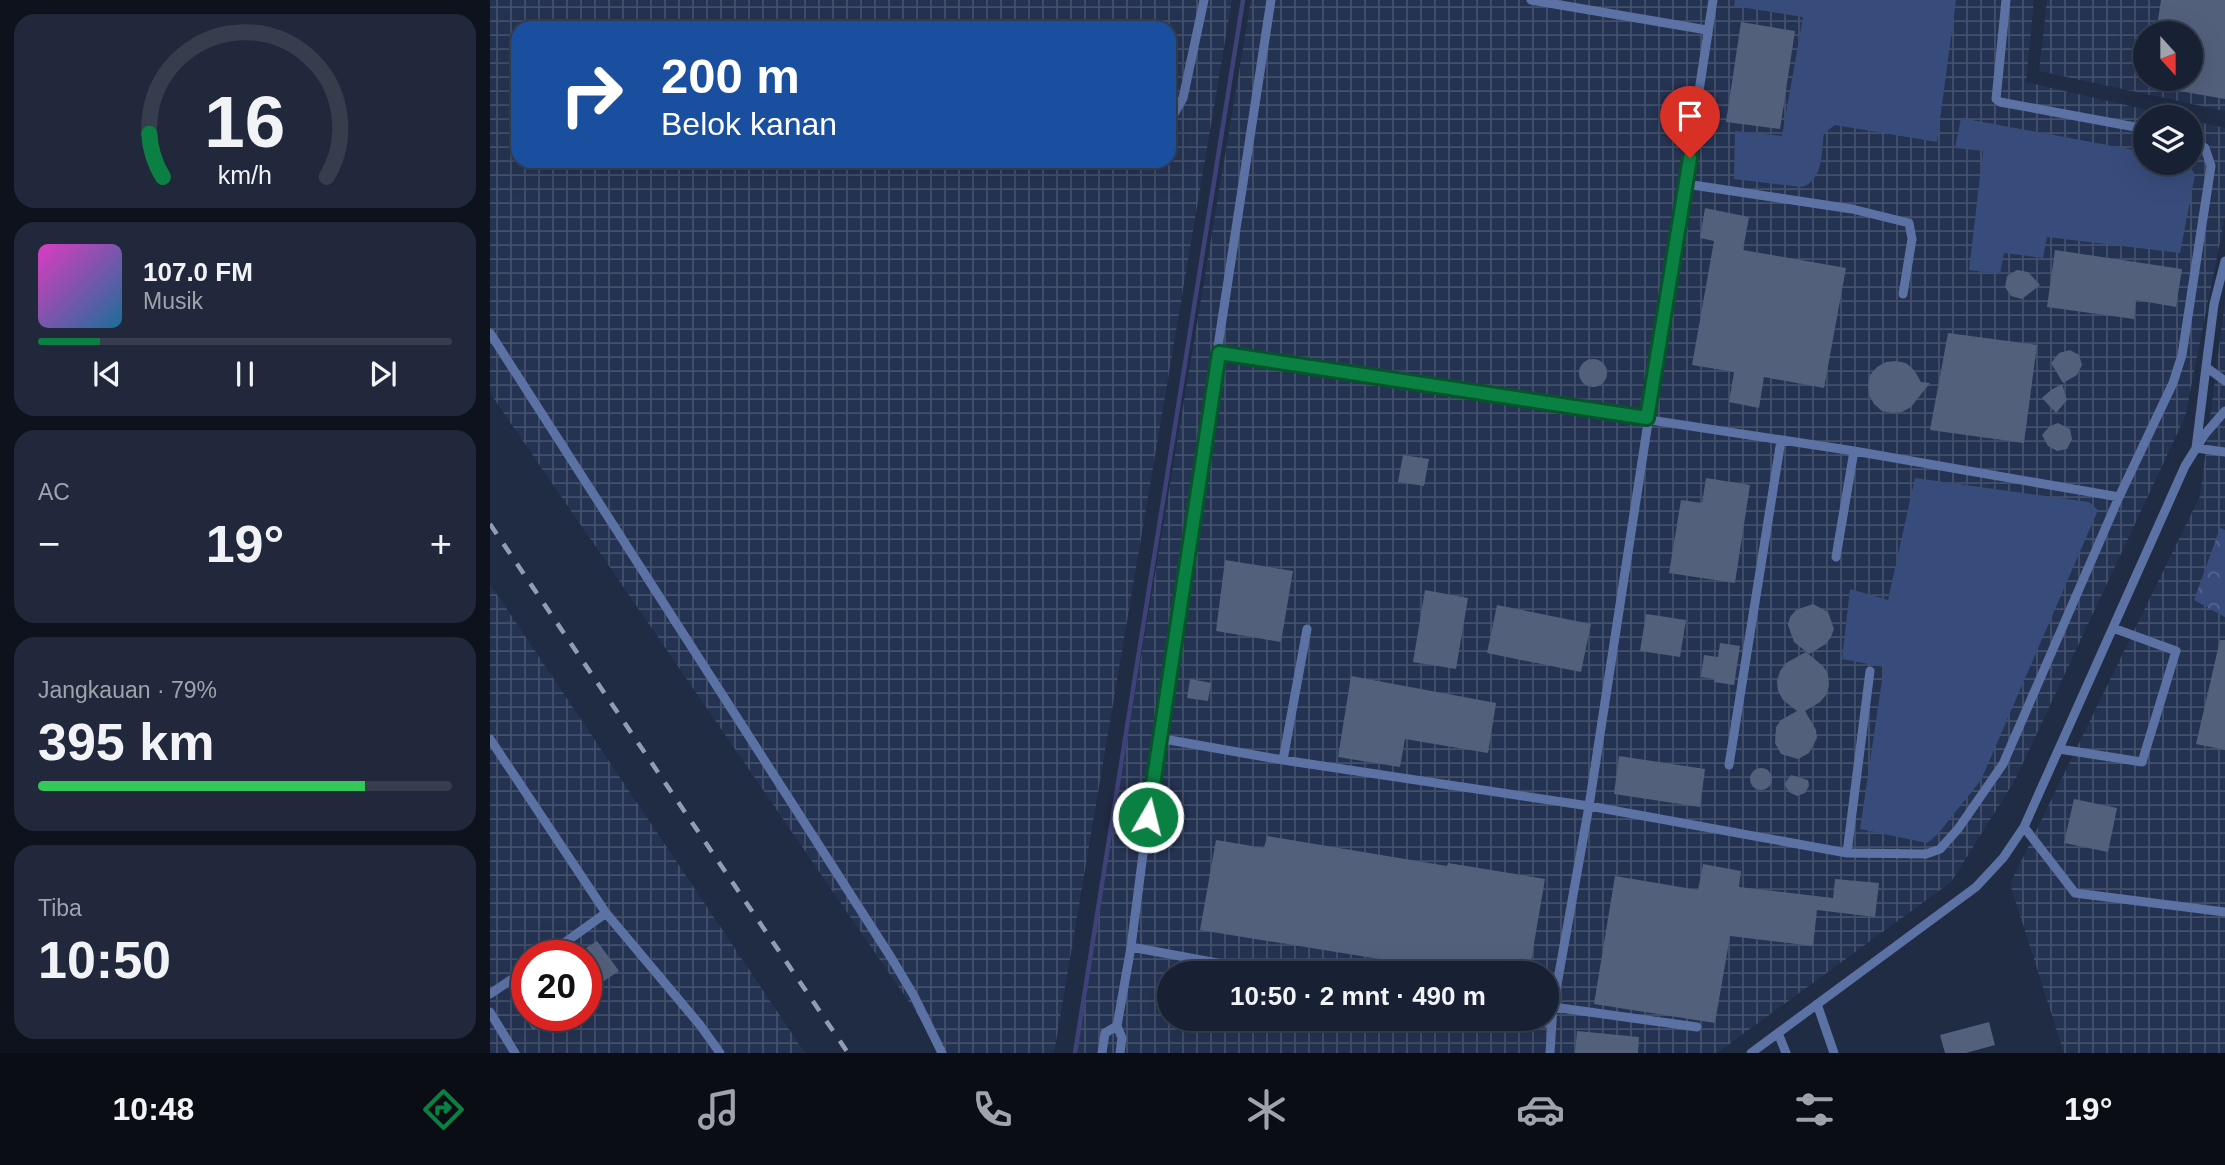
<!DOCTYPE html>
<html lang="id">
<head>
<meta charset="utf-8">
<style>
  :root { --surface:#182033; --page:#21283b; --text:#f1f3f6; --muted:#9fa3ac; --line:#363e4e; --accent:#0b8043 }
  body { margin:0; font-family:Arial,sans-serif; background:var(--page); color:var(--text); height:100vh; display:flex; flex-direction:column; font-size:26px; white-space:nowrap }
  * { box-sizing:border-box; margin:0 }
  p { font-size:23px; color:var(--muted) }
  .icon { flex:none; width:38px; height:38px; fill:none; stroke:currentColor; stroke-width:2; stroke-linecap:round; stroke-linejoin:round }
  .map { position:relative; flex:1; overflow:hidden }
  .side { display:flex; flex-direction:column; gap:14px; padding:14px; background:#0d121c; width:490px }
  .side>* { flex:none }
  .top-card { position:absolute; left:21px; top:21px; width:665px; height:147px; border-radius:21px; box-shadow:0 7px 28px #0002,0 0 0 2px var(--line); background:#1a4fa0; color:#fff; overflow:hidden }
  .needle { width:46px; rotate:159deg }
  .controls { position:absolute; left:1643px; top:21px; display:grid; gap:14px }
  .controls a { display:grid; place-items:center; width:70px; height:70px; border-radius:50%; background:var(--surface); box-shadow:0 7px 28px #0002,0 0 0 2px var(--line); font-size:35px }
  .speed { position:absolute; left:21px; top:940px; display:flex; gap:14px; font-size:35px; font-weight:700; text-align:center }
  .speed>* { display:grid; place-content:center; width:91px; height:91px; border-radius:50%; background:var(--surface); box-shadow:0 7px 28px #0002,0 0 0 2px var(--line); line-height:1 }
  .speed .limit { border:10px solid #d22; background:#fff; color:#111 }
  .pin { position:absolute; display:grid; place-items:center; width:60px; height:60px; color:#fff; margin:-72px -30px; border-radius:50% 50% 50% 0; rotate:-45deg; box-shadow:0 0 7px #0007 }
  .pin .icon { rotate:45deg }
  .me { position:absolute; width:77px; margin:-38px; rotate:8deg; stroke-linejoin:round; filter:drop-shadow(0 0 5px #0008) }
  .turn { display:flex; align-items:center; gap:24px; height:147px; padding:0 35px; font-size:32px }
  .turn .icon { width:91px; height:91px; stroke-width:2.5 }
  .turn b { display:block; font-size:49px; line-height:60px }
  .big { font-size:52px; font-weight:600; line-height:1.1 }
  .side .tile { flex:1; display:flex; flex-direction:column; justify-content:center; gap:10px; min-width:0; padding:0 24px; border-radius:21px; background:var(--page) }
  .side .dial { align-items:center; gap:0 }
  .dial svg { height:182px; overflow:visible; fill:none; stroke:var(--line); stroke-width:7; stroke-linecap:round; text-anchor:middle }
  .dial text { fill:var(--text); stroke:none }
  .song { display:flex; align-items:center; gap:21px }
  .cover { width:84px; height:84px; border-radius:10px; background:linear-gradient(135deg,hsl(310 70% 55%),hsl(200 70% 35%)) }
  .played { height:7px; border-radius:4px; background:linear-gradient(90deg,var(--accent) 15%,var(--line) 15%) }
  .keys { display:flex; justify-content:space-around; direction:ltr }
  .heat { display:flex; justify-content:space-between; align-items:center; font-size:38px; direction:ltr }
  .charge { height:10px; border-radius:5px; background:linear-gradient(90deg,#34c759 79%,var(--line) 0) }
  .trip { position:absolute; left:667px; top:961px; width:402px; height:70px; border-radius:35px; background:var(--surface); box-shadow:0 7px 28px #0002,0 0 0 2px var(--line); font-weight:600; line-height:70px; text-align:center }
  .tabs { display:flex; height:112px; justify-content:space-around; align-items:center; background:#0a0d14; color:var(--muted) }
  .tabs .icon { width:49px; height:49px }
  .tabs .active { color:var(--accent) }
  .tabs b { font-size:32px; color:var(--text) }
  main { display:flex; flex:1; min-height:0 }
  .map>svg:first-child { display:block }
  .industrial { fill:url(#industrial-grid); fill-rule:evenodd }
  .green { fill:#384c7c }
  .park { fill:url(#park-crowns) }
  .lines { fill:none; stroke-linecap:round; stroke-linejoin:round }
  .stream { stroke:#3f4278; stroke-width:4.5 }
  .building { fill:#53607c }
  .service { stroke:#5c72a4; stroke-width:9 }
  .rail { stroke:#949db0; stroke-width:4.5; stroke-dasharray:12 12; stroke-linecap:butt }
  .route-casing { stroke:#07532c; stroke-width:18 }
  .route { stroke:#0b8043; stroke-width:12 }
</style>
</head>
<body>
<main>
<section class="side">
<div class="tile dial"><svg viewBox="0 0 100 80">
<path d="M14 69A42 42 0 1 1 86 69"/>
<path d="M14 69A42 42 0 0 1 8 50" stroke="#0b8043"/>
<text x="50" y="56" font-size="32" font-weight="700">16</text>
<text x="50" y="72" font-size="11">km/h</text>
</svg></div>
<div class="tile">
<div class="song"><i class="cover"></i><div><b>107.0 FM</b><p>Musik</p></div></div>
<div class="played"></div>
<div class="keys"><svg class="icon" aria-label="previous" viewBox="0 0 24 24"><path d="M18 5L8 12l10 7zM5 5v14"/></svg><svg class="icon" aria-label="pause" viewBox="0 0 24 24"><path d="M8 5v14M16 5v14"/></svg><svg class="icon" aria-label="next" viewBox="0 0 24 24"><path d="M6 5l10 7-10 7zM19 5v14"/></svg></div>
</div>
<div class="tile"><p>AC</p>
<div class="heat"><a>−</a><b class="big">19°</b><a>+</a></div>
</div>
<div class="tile"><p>Jangkauan · 79%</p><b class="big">395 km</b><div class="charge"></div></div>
<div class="tile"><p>Tiba</p><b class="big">10:50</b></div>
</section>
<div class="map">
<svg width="1735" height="1053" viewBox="0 0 1735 1053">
  <defs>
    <pattern id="industrial-grid" width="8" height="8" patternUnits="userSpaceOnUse" patternTransform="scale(1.75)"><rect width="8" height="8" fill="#253352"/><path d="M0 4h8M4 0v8" fill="none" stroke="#43506b"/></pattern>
    <pattern id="park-crowns" width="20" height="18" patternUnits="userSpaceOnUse" patternTransform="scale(1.75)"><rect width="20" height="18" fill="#384c7c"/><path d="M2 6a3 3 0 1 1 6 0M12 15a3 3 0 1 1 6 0" fill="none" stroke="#54658e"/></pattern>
  </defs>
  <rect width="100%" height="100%" fill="#202b44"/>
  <path class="industrial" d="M 0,0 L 742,0 L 564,1053 L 454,1053 L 0,393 ZM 28,28 L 679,28 L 679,161 L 28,161 Z
    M 761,0 L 1544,0 L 1536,82 L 1688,117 L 1656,117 L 1656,163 L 1701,163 L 1701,120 L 1735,128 L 1735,217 L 1695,417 L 1525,780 L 1461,882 L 1227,1053 L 585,1053 ZM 679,973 L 1057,973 L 1057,1018 L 679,1018 Z
    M 1557,0 L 1735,0 L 1735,111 L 1549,71 ZM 1656,33 L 1701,33 L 1701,79 L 1656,79 Z
    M 1735,300 L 1735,1053 L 1574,1053 L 1520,884 L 1710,496 Z
    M 0,584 L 315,1053 L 0,1053 ZM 37,956 L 96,956 L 96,1015 L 37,1015 Z"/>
  <path class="green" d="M 1245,0 L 1466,0 L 1447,142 L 1345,125 L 1334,133 C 1331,152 1334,180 1312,187 L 1244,179 L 1245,131 L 1292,136 L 1313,17 L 1244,6 Z
    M 1471,118 L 1655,152 L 1656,163 L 1698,163 L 1705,175 L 1690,253 L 1557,237 L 1553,258 L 1514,253 L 1510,274 L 1479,270 L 1493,151 L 1465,148 Z
    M 1425,478 L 1599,502 L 1608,510 L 1491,780 L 1447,835 L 1437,843 L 1370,829 L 1394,667 L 1352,659 L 1360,589 L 1398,600 Z"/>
  <path class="park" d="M 1730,528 L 1735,530 L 1735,617 L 1704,600 Z"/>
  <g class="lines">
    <path class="stream" d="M 585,1053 L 753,0"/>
  </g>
  <path class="building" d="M 1671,0 L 1735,0 L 1735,99 L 1661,86 L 1661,79 L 1701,79 L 1701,33 L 1666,33 Z
    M 1251,22 L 1305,31 L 1290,129 L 1236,122 Z
    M 1215,208 L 1259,217 L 1253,250 L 1356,268 L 1334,388 L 1274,377 L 1269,408 L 1239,402 L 1244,372 L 1202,365 L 1224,241 L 1210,238 Z
    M 1565,250 L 1692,269 L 1686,307 L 1646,300 L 1644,319 L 1557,307 Z
    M 1527,270 L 1538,272 L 1550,285 L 1532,299 L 1521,296 L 1515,287 L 1517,276 Z
    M 1458,333 L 1547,345 L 1534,443 L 1440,430 Z
    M 1580,350 L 1589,355 L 1592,365 L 1587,375 L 1573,383 L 1561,363 L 1569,353 Z
    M1089 373a14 14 0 1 1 28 0a14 14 0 1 1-28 0Z
    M 1406,361 L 1416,363 L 1424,370 L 1431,382 L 1440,383 L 1421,407 L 1412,412 L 1402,413 L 1392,411 L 1384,404 L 1379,395 L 1378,385 L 1380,375 L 1387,367 L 1396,362 Z
    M 1572,384 L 1577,400 L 1566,413 L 1552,398 L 1561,390 Z
    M 1568,423 L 1580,429 L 1582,439 L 1577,449 L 1567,451 L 1558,446 L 1552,435 L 1560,426 Z
    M 913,455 L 939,459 L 934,486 L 908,482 Z
    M 1216,478 L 1260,485 L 1245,583 L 1179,573 L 1191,500 L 1212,503 Z
    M 735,560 L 803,571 L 791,642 L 726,631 Z
    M 935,590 L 978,598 L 966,669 L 923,662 Z
    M 1323,604 L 1338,612 L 1344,629 L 1341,637 L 1336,644 L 1319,654 L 1304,642 L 1298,625 L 1300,617 L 1306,610 Z
    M 1007,605 L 1101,624 L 1091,672 L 997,653 Z
    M 1156,614 L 1196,620 L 1190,657 L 1150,651 Z
    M 1730,640 L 1735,640 L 1735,750 L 1706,744 Z
    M 1230,643 L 1250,646 L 1244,685 L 1224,682 L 1224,679 L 1211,677 L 1214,655 L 1228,657 Z
    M 1316,652 L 1333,666 L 1338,674 L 1339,685 L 1337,694 L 1330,702 L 1315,711 L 1326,730 L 1327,738 L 1319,753 L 1308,759 L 1291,754 L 1285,743 L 1286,727 L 1291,720 L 1307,711 L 1293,700 L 1288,691 L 1287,681 L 1290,671 L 1296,663 Z
    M 861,676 L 1006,703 L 998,753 L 915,739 L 910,767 L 848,757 Z
    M 700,679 L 721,683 L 718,701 L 697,698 Z
    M 1129,756 L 1215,769 L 1210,807 L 1124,794 Z
    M1260 779a11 11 0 1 1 22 0a11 11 0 1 1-22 0Z
    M 1301,775 L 1318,780 L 1319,786 L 1315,793 L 1307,796 L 1299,792 L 1294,784 Z
    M 1584,799 L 1627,808 L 1618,852 L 1574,843 Z
    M 777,836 L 957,866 L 958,863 L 1055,879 L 1039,973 L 975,973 L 710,930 L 726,840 L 774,848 Z
    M 1213,864 L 1251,871 L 1249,887 L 1343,898 L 1345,879 L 1389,883 L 1385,917 L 1327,910 L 1323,946 L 1240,936 L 1225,1023 L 1104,1004 L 1125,876 L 1208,890 Z
    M 107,941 L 129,971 L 96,993 L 96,948 Z
    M 37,989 L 37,1015 L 64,1015 L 43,1030 L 22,999 Z
    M 1499,1022 L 1505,1045 L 1476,1053 L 1455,1053 L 1450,1035 Z
    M 1087,1031 L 1149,1037 L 1148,1053 L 1085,1053 Z"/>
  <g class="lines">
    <path class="service" d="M 1041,0 L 1217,30
      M 1223,0 L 1099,806 L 1357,853 L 1436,854 L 1450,849 L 1468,829 L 1513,764 L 1629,497
      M 1516,0 L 1506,99 L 1510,102 L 1656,129
      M 679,123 L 693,98 L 714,0
      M 1196,184 L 1362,209 L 1419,223 L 1422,239 L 1413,294
      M 1735,261 L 1724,304 L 1716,367 L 1735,381
      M 0,333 L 402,959 L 424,996 L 452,1053
      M 729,353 L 974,388 L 1023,399 L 1364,451 L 1629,497 L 1683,383 L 1692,355 L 1721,166 L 1715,148 L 1701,140
      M 1716,367 L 1706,448 L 1735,452
      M 1346,557 L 1364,451
      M 668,738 L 793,760 L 1099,806 L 1063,1007 L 1060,1053
      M 0,739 L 116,913 L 210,1025 L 230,1053
      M 1569,749 L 1652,762 L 1686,651 L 1623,628
      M 793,760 L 817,629
      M 1239,765 L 1291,440
      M 1534,827 L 1585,893 L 1735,912
      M 1357,853 L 1380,671
      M 641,947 L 782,973
      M 56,956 L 116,913
      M 0,994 L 37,969
      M 1327,1004 L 1344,1053
      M 1063,1007 L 1207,1027
      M 0,1012 L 25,1053
      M 1033,1018 L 1061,1024
      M 1288,1033 L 1296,1053
      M 612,1053 L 615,1033 L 627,1026
      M 630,1053 L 632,1038 L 627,1026 L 641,947 L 668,738 L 781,0
      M 1261,1053 L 1486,887 L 1513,858 L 1534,827 L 1695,466 L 1715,434 L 1735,411"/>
    <path class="rail" d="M 0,524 L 358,1053"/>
  </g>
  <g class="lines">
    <defs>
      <path id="route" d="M 658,817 L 729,353 L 1157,418 L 1200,158"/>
    </defs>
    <use href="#route" class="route-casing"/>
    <use href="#route" class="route"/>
  </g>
</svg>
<div class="controls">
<a><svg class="needle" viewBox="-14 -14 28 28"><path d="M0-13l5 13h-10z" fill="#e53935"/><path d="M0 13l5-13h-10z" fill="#9fa3ac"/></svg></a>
<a><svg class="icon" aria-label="layers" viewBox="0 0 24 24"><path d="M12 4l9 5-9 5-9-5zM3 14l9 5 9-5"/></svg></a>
</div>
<div class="speed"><div class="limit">20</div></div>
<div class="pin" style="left:1200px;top:158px;background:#d93025"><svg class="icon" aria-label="arrive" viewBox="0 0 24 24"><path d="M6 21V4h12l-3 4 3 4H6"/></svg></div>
<svg class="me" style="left:658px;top:817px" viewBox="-20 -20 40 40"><circle r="17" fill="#0b8043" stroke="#fff" stroke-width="3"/><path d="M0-11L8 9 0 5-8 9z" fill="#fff"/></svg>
<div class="trip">10:50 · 2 mnt · 490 m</div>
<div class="top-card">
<div class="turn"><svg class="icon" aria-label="right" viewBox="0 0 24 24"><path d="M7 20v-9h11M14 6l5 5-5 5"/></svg><div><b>200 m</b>Belok kanan</div></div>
</div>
</div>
</main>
<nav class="tabs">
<b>10:48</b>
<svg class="icon active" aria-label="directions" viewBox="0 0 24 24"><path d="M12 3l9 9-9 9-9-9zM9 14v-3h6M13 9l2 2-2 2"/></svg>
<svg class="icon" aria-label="music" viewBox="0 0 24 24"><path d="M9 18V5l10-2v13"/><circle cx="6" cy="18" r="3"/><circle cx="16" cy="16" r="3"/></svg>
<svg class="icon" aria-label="phone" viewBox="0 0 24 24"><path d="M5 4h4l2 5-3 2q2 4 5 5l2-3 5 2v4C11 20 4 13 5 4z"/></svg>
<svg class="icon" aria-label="climate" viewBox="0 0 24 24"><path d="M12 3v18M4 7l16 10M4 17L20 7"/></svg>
<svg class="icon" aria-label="car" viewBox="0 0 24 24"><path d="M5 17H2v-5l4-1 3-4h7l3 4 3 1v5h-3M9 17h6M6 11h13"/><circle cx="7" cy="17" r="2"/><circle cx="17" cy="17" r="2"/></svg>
<svg class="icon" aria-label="filters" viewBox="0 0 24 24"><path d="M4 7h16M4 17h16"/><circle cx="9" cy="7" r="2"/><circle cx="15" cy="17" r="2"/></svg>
<b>19°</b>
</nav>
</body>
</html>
